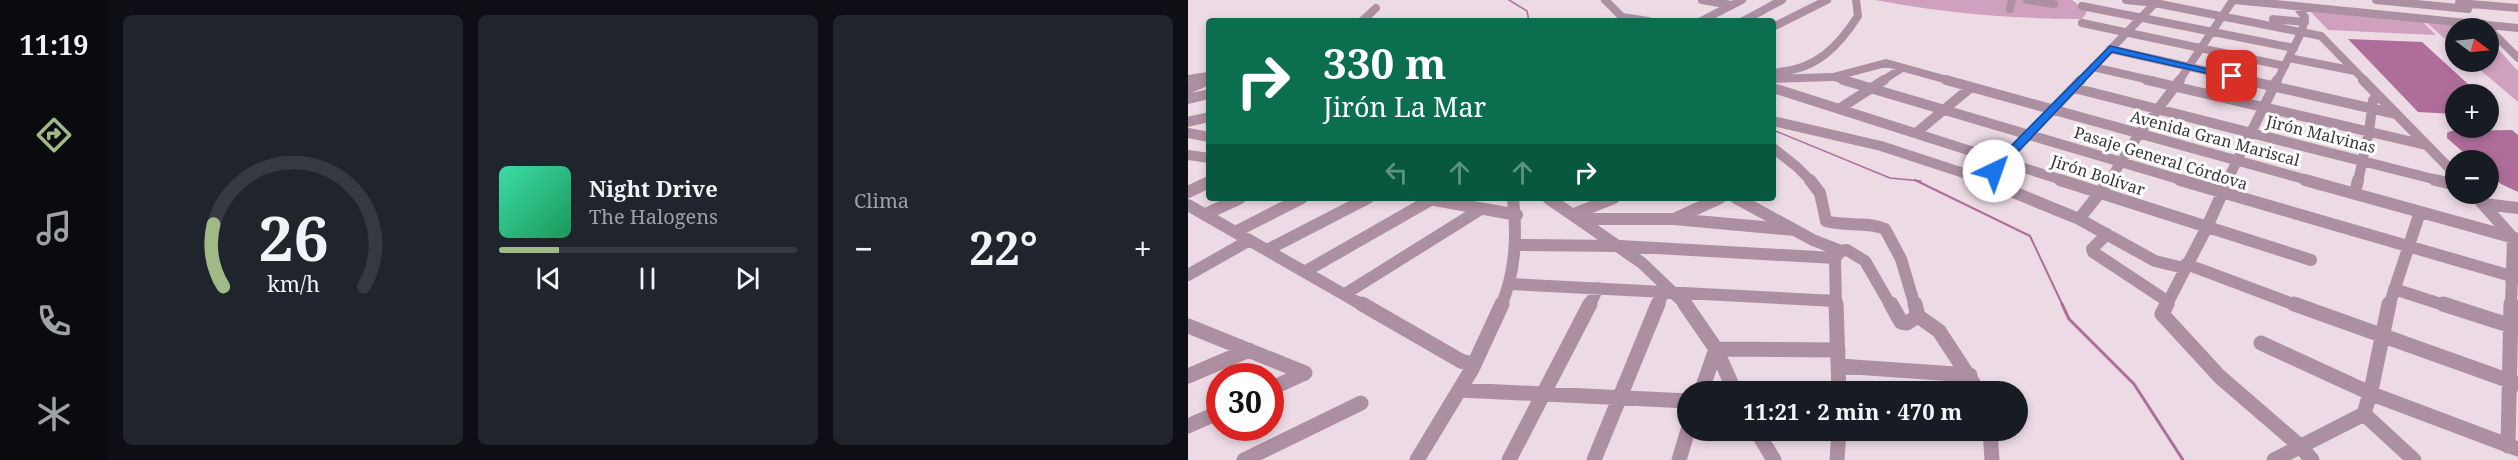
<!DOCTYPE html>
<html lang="es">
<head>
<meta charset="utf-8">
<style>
  :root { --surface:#171b24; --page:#20242c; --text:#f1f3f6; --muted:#9ea1a6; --line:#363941; --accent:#9fb987 }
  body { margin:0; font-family:"Noto Serif",serif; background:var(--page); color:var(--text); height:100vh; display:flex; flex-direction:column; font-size:22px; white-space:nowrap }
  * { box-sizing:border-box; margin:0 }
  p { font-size:20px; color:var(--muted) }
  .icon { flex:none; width:33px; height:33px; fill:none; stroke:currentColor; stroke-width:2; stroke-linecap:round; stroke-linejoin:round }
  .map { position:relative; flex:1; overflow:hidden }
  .side { display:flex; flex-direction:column; gap:15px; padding:15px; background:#0d0f14; width:1080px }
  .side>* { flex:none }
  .banner { position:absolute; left:18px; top:18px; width:570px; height:183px; border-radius:6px; box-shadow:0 3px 9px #0003; background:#0b6e4f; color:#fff; overflow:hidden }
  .needle { width:39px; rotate:105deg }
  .tools { position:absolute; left:1257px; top:18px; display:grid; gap:12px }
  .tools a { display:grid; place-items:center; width:54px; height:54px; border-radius:50%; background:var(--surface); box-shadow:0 3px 9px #0003; font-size:30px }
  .speed { position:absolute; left:18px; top:363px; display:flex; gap:12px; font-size:30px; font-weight:700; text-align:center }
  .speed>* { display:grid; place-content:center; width:78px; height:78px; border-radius:50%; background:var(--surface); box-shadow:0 3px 9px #0003; line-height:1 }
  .speed .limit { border:9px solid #d22; background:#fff; color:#111 }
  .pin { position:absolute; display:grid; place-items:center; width:51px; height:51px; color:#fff; margin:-26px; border-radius:12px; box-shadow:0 3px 9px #0006 }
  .me { position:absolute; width:66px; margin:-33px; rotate:42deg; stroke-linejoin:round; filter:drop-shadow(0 0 4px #0008) }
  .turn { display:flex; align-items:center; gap:21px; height:126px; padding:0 18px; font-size:27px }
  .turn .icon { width:78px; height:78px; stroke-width:2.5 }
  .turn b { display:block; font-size:42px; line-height:51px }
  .lanes { display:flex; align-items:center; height:57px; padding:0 18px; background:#0003; justify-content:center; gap:30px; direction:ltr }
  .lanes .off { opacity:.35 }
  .big { font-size:45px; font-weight:700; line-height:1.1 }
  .side .tile { flex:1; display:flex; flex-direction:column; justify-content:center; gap:9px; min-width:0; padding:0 21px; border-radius:9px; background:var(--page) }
  .side .dial { align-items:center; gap:0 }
  .dial svg { height:156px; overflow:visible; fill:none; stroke:var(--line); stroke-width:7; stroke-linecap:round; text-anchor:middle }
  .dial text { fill:var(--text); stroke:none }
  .song { display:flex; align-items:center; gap:18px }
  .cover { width:72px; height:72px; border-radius:9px; background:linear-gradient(135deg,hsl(160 70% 55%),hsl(150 70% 35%)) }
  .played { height:6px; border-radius:3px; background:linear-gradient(90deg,var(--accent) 20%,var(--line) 20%) }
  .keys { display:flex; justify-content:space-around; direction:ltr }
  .heat { display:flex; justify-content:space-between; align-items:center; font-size:33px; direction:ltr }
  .side .tiles { flex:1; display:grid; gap:15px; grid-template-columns:repeat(3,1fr) }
  .trip { position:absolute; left:489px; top:381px; width:351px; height:60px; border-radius:30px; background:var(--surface); box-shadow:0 3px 9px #0003; font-weight:700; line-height:60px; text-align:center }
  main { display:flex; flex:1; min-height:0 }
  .tabs { display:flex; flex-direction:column; width:108px; justify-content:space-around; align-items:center; background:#090b0e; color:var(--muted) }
  .tabs .icon { width:42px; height:42px }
  .tabs .current { color:var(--accent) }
  .tabs b { font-size:27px; color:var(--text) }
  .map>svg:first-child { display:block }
  .green { fill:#cfa1bf }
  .water { fill:#af6d9a }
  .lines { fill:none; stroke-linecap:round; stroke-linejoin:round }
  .stream-far2 { stroke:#af6d9a; stroke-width:1.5 }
  .stream-far1 { stroke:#af6d9a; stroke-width:2 }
  .stream { stroke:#af6d9a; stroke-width:3 }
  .minor-far3 { stroke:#ad8fa2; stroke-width:8 }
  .minor-far2 { stroke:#ad8fa2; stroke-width:10 }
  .minor-far1 { stroke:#ad8fa2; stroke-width:12 }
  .minor { stroke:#ad8fa2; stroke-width:15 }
  .route { fill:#1a73e8; stroke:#114b97; stroke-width:1.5 }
  .labels { text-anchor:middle; stroke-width:6; stroke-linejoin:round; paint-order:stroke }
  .street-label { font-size:16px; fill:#3b3438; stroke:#fff }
</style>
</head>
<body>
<main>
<nav class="tabs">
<b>11:19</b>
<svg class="icon current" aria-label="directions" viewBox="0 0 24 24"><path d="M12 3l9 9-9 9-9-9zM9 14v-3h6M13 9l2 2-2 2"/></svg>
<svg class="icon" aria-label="music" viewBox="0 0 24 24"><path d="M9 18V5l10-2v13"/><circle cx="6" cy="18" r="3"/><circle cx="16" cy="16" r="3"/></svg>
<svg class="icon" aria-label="phone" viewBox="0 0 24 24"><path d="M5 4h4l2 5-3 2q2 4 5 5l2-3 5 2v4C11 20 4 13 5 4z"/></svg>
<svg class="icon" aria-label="climate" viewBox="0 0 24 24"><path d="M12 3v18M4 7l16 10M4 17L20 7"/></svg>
</nav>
<section class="side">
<div class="tiles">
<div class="tile dial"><svg viewBox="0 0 100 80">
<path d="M14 69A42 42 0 1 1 86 69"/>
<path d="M14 69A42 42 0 0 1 9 37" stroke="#9fb987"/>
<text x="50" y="56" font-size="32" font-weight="700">26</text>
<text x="50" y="72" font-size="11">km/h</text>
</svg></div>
<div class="tile">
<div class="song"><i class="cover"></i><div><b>Night Drive</b><p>The Halogens</p></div></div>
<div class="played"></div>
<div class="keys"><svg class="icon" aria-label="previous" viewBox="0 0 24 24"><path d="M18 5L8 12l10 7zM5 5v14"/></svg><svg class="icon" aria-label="pause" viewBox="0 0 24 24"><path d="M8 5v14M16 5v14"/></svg><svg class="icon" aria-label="next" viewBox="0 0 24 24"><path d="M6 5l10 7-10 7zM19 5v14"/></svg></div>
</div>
<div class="tile"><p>Clima</p>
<div class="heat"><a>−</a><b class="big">22°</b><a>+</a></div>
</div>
</div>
</section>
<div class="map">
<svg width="1330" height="460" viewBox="0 0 1330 460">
  <rect width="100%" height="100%" fill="#ecdbe5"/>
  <path class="green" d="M 687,0 L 884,0 L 899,12 L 894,19 C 825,19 755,13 687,0 Z
    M 1120,9 L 1233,20 L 1248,35 L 1140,30 Z
    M 1238,22 L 1291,28 L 1268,28 L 1267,48 Z
    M 1301,39 L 1330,71 L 1330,102 L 1283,62 L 1300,62 Z"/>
  <path class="water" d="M 1160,39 L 1234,42 L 1291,94 L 1268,94 L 1267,114 L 1230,112 Z
    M 1324,130 L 1330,135 L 1330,192 L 1313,184 L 1301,174 L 1300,160 L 1284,160 L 1259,138 L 1259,133 L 1263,131 Z"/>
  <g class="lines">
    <path class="stream-far2" d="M 321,0 L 339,11 L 341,21
      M 585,130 L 702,178 L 733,181"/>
    <path class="stream-far1" d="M 727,180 L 842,236 L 875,306"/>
    <path class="stream" d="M 874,304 L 881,319 L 946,384 L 995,460"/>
    <path class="minor-far3" d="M 417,0 L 434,17 L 460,21
      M 514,0 L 543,5
      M 839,0 L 866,4
      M 938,0 L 967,3 L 1133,36 L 1177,81
      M 1046,0 L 1330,28
      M 1188,0 L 1280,9
      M 1271,3 L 1330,8
      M 894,6 L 1106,48
      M 822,9 L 824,0
      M 1085,19 L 1117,22
      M 174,21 L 188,8
      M 513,21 L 554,0
      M 555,21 L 594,0
      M 894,23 L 1097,66
      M 1296,24 L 1330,58
      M 585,27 L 639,0
      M 922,49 L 1064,81
      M 1101,58 L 1167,71
      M 905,67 L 966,81
      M 591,72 C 628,69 650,47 670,16 L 668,0
      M 646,77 L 660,81
      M 0,79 L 20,76
      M 585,79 L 645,77 L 698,63 L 763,81
      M 18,81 L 21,80
      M 694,81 L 714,68
      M 892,81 L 970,0
      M 991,81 L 1045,0
      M 1089,81 L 1114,31 L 1117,17 L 1108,6"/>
    <path class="minor-far2" d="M 655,80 L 997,181
      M 758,80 L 1123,181
      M 959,80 L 1238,145
      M 1057,80 L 1208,114
      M 1175,80 L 1268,175
      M 585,88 L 877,181
      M 886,88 L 1253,181
      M 0,89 L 21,80
      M 0,99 L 21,94
      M 651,109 L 696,80
      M 585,121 L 693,146 L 800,181
      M 0,122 L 21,117
      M 0,133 L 21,137
      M 728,133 L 782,88
      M 585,148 L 609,167 L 623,181
      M 0,155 L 21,158
      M 797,180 L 893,80
      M 921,181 L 951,134 L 992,80
      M 1039,181 L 1089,80
      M 1170,181 L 1181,132 L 1185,100"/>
    <path class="minor-far1" d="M 622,180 L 632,193 L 638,221 C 658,227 678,221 697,229 L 713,259 L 727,306
      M 796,180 L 891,219 L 967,261 L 996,268
      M 872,180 L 1123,260
      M 992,180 L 1330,278
      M 1117,180 L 1330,239
      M 1247,180 L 1268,185
      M 0,192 L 21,182
      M 1167,193 L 1170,180
      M 1286,194 L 1325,238 L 1323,306
      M 236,198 L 329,215
      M 360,198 L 454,263 L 499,306
      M 548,198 L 625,240 L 653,251
      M 1296,204 L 1330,208
      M 0,205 L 176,306
      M 18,214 L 52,198
      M 386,214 L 426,198
      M 395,219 L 486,219 L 607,230
      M 486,219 L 532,198
      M 891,219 L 922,180
      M 47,232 L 114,198
      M 919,234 L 904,249 L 905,252 L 979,301
      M 327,245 L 432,246 L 647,258
      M 79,250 L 180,198
      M 998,264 L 1110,306
      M 118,271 L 244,199
      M 0,275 L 60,241
      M 323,284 L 648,301
      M 1206,289 L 1259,306
      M 157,294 L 293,209
      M 313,306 C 328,271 329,235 325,198
      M 401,306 L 410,288
      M 470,306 L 475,293
      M 648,306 L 647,258 L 653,251 L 659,250 L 677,261 L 703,306
      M 978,306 L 1019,227 L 1040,180
      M 1201,306 L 1232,212"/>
    <path class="minor" d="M 174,304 L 273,361 L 286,365
      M 497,304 L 528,349 L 547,392
      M 648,304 L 651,392
      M 703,304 L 713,322 L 719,323 L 730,316 L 727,304
      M 979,304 L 974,314 L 1032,377 L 1112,446 L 1124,460
      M 1106,304 L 1330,384
      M 1255,304 L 1330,328
      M 730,316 L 751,331 L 791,392
      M 0,326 L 117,373
      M 1073,343 L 1184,394 L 1330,449
      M 651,366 L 782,375
      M 0,376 L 61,350
      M 82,389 L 117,373
      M 272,390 L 500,401
      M 513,392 L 528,349 L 650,350
      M 1176,414 L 1226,460
      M 0,426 L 32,412
      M 568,430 L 586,460
      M 802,430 L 804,460
      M 1320,446 L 1323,304
      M 56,460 L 173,403
      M 229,460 L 284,369 L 314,304
      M 321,460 L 402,304
      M 406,460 L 470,304
      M 491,460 L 500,430
      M 649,460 L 651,430
      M 1086,460 L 1176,414 L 1184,386 L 1201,304"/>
  </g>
  <path class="route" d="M 922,46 L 1049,76 L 1044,79 L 924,52 L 810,173 L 801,173 L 801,168 Z"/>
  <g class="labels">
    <g class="street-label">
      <text transform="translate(1133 134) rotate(14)" y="6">Jirón Malvinas</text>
      <text transform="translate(1027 138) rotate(15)" y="6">Avenida Gran Mariscal</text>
      <text transform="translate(973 158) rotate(17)" y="6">Pasaje General Córdova</text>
      <text transform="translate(910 175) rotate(18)" y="6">Jirón Bolívar</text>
    </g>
  </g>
</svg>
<div class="tools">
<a><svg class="needle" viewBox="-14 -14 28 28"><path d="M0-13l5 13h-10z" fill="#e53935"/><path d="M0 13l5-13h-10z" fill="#9ea1a6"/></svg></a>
<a>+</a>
<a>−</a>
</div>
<div class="speed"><div class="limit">30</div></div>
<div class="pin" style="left:1044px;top:76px;background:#d93025"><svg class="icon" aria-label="arrive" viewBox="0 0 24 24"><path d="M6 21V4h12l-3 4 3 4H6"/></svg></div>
<svg class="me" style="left:806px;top:171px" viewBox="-20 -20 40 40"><circle r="19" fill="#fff"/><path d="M0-13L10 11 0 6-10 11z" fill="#1a73e8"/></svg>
<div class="trip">11:21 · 2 min · 470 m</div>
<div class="banner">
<div class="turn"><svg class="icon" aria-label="right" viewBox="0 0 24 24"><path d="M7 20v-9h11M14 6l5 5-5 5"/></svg><div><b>330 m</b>Jirón La Mar</div></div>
<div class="lanes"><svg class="icon off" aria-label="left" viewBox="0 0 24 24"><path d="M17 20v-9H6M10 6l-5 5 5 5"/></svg><svg class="icon off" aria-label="ahead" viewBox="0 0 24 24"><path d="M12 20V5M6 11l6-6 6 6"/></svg><svg class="icon off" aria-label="ahead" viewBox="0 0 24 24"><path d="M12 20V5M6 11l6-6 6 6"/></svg><svg class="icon" aria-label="right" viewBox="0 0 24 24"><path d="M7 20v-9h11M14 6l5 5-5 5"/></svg></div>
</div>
</div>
</main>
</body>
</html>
